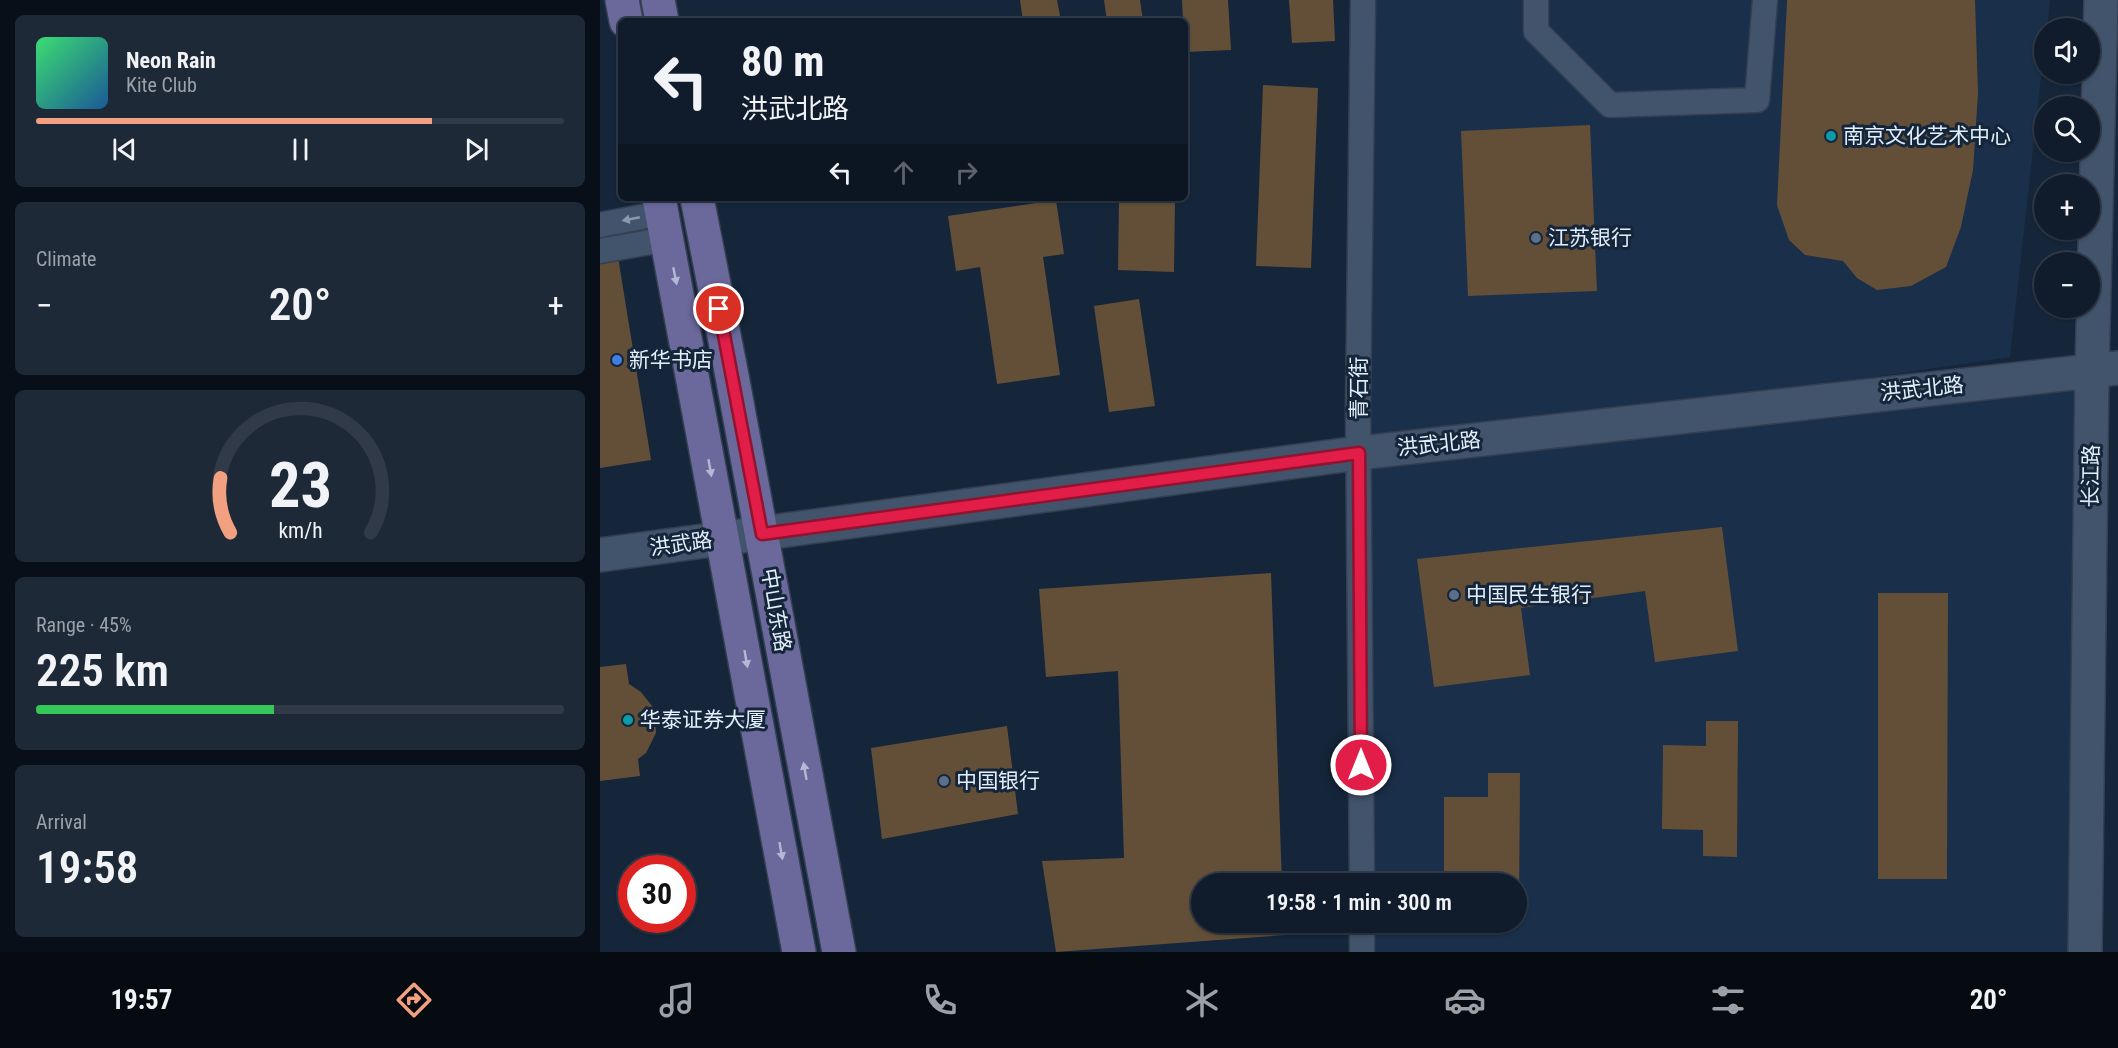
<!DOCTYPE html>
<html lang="en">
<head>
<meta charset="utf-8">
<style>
  :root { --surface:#101c2c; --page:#1e2938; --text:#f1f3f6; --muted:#9ca1a9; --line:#303a48; --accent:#f2a07f }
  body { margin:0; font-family:"Roboto Condensed","Noto Sans SC",sans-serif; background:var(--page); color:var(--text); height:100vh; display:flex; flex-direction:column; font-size:22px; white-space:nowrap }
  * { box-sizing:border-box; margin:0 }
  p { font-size:20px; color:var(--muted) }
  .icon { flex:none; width:33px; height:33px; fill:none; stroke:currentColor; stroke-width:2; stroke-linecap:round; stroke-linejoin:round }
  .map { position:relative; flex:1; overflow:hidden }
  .sheet { display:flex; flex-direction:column; gap:15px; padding:15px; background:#090f18; width:600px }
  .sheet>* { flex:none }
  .banner { position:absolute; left:18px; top:18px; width:570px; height:183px; border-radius:9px; box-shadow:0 2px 4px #0004,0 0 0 2px var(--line); background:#101c2c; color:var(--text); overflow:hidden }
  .tools { position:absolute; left:1434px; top:18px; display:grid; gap:12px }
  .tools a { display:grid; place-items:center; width:66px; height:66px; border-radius:50%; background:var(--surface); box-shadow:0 2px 4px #0004,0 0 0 2px var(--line); font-size:30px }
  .speed { position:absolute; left:18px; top:855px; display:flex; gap:12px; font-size:30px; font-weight:700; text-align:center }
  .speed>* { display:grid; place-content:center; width:78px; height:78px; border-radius:50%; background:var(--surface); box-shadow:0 2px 4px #0004,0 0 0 2px var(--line); line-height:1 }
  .speed .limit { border:9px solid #d22; background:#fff; color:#111 }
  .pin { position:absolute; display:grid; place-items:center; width:51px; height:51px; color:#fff; margin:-26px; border:3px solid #fff; border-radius:50%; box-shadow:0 2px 6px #0007 }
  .me { position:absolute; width:66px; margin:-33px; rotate:0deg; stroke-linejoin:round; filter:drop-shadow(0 0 4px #0008) }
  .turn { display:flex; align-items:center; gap:21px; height:126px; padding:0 24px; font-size:27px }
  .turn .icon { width:78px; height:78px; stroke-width:2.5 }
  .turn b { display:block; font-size:42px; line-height:51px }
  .lanes { display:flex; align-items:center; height:57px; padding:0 24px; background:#0003; justify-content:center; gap:30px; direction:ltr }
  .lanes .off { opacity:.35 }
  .big { font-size:45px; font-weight:600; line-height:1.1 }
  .sheet .widget { flex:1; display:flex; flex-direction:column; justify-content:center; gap:9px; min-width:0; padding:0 21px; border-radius:9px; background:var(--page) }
  .sheet .dial { align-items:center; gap:0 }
  .dial svg { height:156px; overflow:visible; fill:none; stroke:var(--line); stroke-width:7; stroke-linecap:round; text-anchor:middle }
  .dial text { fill:var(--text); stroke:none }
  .song { display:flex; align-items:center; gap:18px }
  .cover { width:72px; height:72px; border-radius:9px; background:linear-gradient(135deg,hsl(140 70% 55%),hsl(210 70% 35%)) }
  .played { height:6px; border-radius:3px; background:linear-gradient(90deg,var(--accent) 75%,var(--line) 75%) }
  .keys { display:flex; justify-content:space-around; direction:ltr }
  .heat { display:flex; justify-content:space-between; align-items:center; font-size:33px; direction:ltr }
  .charge { height:9px; border-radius:4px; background:linear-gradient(90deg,#34c759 45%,var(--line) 0) }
  .trip { position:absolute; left:591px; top:873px; width:336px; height:60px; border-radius:30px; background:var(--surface); box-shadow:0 2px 4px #0004,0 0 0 2px var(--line); font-weight:600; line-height:60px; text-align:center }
  .tab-bar { display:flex; height:96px; justify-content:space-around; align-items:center; background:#060b12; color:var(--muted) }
  .tab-bar .icon { width:42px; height:42px }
  .tab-bar .active { color:var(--accent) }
  .tab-bar b { font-size:27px; color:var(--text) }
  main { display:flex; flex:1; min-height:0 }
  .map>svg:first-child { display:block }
  .built { fill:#1a2f49 }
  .building { fill:#634f38 }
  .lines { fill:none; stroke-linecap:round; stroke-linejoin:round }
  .minor-casing { stroke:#343f51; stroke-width:27 }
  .secondary-casing { stroke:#343f51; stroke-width:36 }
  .primary-casing { stroke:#343f51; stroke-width:36 }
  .minor { stroke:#42546b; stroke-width:24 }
  .secondary { stroke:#42546b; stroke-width:33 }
  .primary { stroke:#6b699b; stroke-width:33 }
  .oneway { fill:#8a99ac }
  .oneway2 { fill:#b3b9d5 }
  .route-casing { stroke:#92132f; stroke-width:15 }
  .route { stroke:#e11d48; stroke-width:10 }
  .culture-dot { fill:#0f9aa8; stroke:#15263a; stroke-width:2 }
  .service-dot { fill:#5c6f8a; stroke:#15263a; stroke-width:2 }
  .shop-dot { fill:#3f7fe0; stroke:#15263a; stroke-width:2 }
  .labels { text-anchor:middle; stroke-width:6; stroke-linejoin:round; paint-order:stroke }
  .poi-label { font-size:21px; fill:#e3eefc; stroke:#15263a; text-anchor:start }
  .street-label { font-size:21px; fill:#e3eefc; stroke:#15263a }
</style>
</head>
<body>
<main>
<section class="sheet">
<div class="widget">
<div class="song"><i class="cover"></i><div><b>Neon Rain</b><p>Kite Club</p></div></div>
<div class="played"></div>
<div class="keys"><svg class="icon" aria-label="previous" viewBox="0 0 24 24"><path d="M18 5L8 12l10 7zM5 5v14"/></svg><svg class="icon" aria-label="pause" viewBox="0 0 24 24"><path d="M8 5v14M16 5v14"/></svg><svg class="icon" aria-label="next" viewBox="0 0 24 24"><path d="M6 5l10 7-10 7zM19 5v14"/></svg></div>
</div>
<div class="widget"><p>Climate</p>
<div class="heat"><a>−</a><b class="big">20°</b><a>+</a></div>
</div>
<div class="widget dial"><svg viewBox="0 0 100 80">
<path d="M14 69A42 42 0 1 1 86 69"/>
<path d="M14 69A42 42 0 0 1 9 41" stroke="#f2a07f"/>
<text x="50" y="56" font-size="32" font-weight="700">23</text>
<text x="50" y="72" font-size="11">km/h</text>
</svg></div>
<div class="widget"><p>Range · 45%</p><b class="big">225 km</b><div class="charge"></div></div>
<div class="widget"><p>Arrival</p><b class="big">19:58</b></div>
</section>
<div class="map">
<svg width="1518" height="952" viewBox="0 0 1518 952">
  <rect width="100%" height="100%" fill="#15263a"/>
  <path class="built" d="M 763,0 L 1450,0 L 1447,28 L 1444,28 L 1444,50 L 1410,357 L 786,449 L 1492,370 L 1485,952 L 762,952 L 762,923 L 916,922 L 916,884 L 762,883 Z"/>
  <path class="building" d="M 420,0 L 457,0 L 461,21 L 423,21 Z
    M 504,0 L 540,0 L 543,21 L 507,21 Z
    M 582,0 L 628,0 L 631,50 L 585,52 L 585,21 L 583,21 Z
    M 689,0 L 733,0 L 735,41 L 692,43 Z
    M 1187,0 L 1375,0 L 1378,93 L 1373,170 L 1361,227 L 1346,267 L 1311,286 L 1277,290 L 1257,278 L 1243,261 L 1205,255 L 1189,240 L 1177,205 Z
    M 663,85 L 718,88 L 711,268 L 656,266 Z
    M 990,125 L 997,291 L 868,296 L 861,131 Z
    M 519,198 L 575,198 L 574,272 L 518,270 Z
    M 456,200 L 464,254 L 443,257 L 460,375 L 397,384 L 380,267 L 356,271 L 348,216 Z
    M 18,257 L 51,460 L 0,468 L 0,260 Z
    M 539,299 L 555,406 L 509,412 L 494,306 Z
    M 1122,527 L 1138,651 L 1055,662 L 1045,591 L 921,608 L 930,675 L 834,687 L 817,559 Z
    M 671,573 L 682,884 L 602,884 L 602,922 L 684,922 L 684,935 L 456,952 L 442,861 L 524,858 L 518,671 L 446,677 L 439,589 Z
    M 1278,593 L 1348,593 L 1347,879 L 1278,879 Z
    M 26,664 L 29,684 L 41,692 L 52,706 L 55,715 L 56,733 L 46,753 L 38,759 L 40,776 L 0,781 L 0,667 Z
    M 1106,721 L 1138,721 L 1137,857 L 1103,856 L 1103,830 L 1062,829 L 1063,745 L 1106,746 Z
    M 407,726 L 418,814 L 282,839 L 271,748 Z
    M 888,773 L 920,773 L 919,909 L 916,909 L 916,884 L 844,881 L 844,797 L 888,797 Z"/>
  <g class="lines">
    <defs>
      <path id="minor" d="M 936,0 L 936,31 L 1010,105 L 1157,100 L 1165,0
        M 0,225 L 62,213
        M 0,251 L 67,239
        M 762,884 L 758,407 L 763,0
        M 762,922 L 762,952"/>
      <path id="secondary" d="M 0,555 L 759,453 L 1518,368
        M 1485,952 L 1492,370 L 1501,0"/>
      <path id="primary" d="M 22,0 L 26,21
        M 58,0 L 62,21
        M 59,198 L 199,952
        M 97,198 L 132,376 L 239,952"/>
    </defs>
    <use href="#minor" class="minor-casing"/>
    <use href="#secondary" class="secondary-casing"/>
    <use href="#primary" class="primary-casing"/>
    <use href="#minor" class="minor"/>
    <use href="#secondary" class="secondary"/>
    <use href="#primary" class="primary"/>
  </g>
  <defs><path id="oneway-solid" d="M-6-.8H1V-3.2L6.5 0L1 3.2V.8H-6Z" transform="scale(1.5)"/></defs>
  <use class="oneway" href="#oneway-solid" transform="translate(31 219) rotate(169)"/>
  <g class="oneway2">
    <use href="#oneway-solid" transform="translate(75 276) rotate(79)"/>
    <use href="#oneway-solid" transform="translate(110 468) rotate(80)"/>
    <use href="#oneway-solid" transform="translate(146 659) rotate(80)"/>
    <use href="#oneway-solid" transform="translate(205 771) rotate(-100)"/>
    <use href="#oneway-solid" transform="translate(181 851) rotate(80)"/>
  </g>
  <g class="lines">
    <defs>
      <path id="route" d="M 119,309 L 162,534 L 759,453 L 761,765"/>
    </defs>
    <use href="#route" class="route-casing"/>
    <use href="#route" class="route"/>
  </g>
  <g class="culture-dot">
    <circle cx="1231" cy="136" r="6"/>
    <circle cx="28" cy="720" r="6"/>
  </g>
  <g class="service-dot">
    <circle cx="936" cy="238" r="6"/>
    <circle cx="854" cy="595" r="6"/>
    <circle cx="344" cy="781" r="6"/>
  </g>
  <circle class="shop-dot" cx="17" cy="360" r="6"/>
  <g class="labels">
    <g class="poi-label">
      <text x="1243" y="143">南京文化艺术中心</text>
      <text x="948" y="245">江苏银行</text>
      <text x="29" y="367">新华书店</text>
      <text x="866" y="602">中国民生银行</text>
      <text x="40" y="727">华泰证券大厦</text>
      <text x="356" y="788">中国银行</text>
    </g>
    <g class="street-label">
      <text transform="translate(759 388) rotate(-90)" y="7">青石街</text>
      <text transform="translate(1322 389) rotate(-6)" y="7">洪武北路</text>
      <text transform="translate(839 444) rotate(-6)" y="7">洪武北路</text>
      <text transform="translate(1491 476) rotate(-89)" y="7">长江路</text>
      <text transform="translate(81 544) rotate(-8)" y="7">洪武路</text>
      <text transform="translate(176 610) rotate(80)" y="7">中山东路</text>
    </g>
  </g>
</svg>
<div class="tools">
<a><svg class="icon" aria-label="sound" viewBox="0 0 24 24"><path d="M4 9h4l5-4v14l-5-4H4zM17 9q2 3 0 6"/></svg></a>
<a><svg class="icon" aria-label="search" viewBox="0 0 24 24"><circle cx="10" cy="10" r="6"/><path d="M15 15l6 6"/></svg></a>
<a>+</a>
<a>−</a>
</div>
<div class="speed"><div class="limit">30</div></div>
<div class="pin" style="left:119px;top:309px;background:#d93025"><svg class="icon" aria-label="arrive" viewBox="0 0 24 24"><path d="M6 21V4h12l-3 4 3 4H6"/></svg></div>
<svg class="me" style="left:761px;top:765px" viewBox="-20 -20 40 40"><circle r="17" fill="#e11d48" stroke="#fff" stroke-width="3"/><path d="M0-11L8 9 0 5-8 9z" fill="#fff"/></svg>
<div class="trip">19:58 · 1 min · 300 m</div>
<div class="banner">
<div class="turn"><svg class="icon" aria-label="left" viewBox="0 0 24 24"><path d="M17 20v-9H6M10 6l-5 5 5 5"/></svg><div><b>80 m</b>洪武北路</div></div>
<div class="lanes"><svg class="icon" aria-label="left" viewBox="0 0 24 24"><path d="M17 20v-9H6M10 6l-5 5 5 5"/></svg><svg class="icon off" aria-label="ahead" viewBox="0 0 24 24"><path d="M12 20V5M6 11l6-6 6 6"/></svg><svg class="icon off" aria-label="right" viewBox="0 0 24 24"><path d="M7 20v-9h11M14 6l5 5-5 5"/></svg></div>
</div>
</div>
</main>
<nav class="tab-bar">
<b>19:57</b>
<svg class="icon active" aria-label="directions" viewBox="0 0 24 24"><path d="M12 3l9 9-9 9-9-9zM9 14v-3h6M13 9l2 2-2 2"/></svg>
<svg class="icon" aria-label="music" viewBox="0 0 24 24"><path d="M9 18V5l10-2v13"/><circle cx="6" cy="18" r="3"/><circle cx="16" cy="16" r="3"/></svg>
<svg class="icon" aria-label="phone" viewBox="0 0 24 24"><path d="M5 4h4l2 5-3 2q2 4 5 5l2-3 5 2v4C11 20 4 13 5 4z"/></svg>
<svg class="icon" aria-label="climate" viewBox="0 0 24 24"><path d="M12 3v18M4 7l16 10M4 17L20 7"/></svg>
<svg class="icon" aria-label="car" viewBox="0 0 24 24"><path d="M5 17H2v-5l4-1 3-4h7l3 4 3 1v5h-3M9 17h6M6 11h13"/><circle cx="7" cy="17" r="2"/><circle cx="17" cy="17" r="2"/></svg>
<svg class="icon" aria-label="filters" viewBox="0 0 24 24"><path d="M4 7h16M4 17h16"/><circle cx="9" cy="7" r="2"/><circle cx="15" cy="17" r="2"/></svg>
<b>20°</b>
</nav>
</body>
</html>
